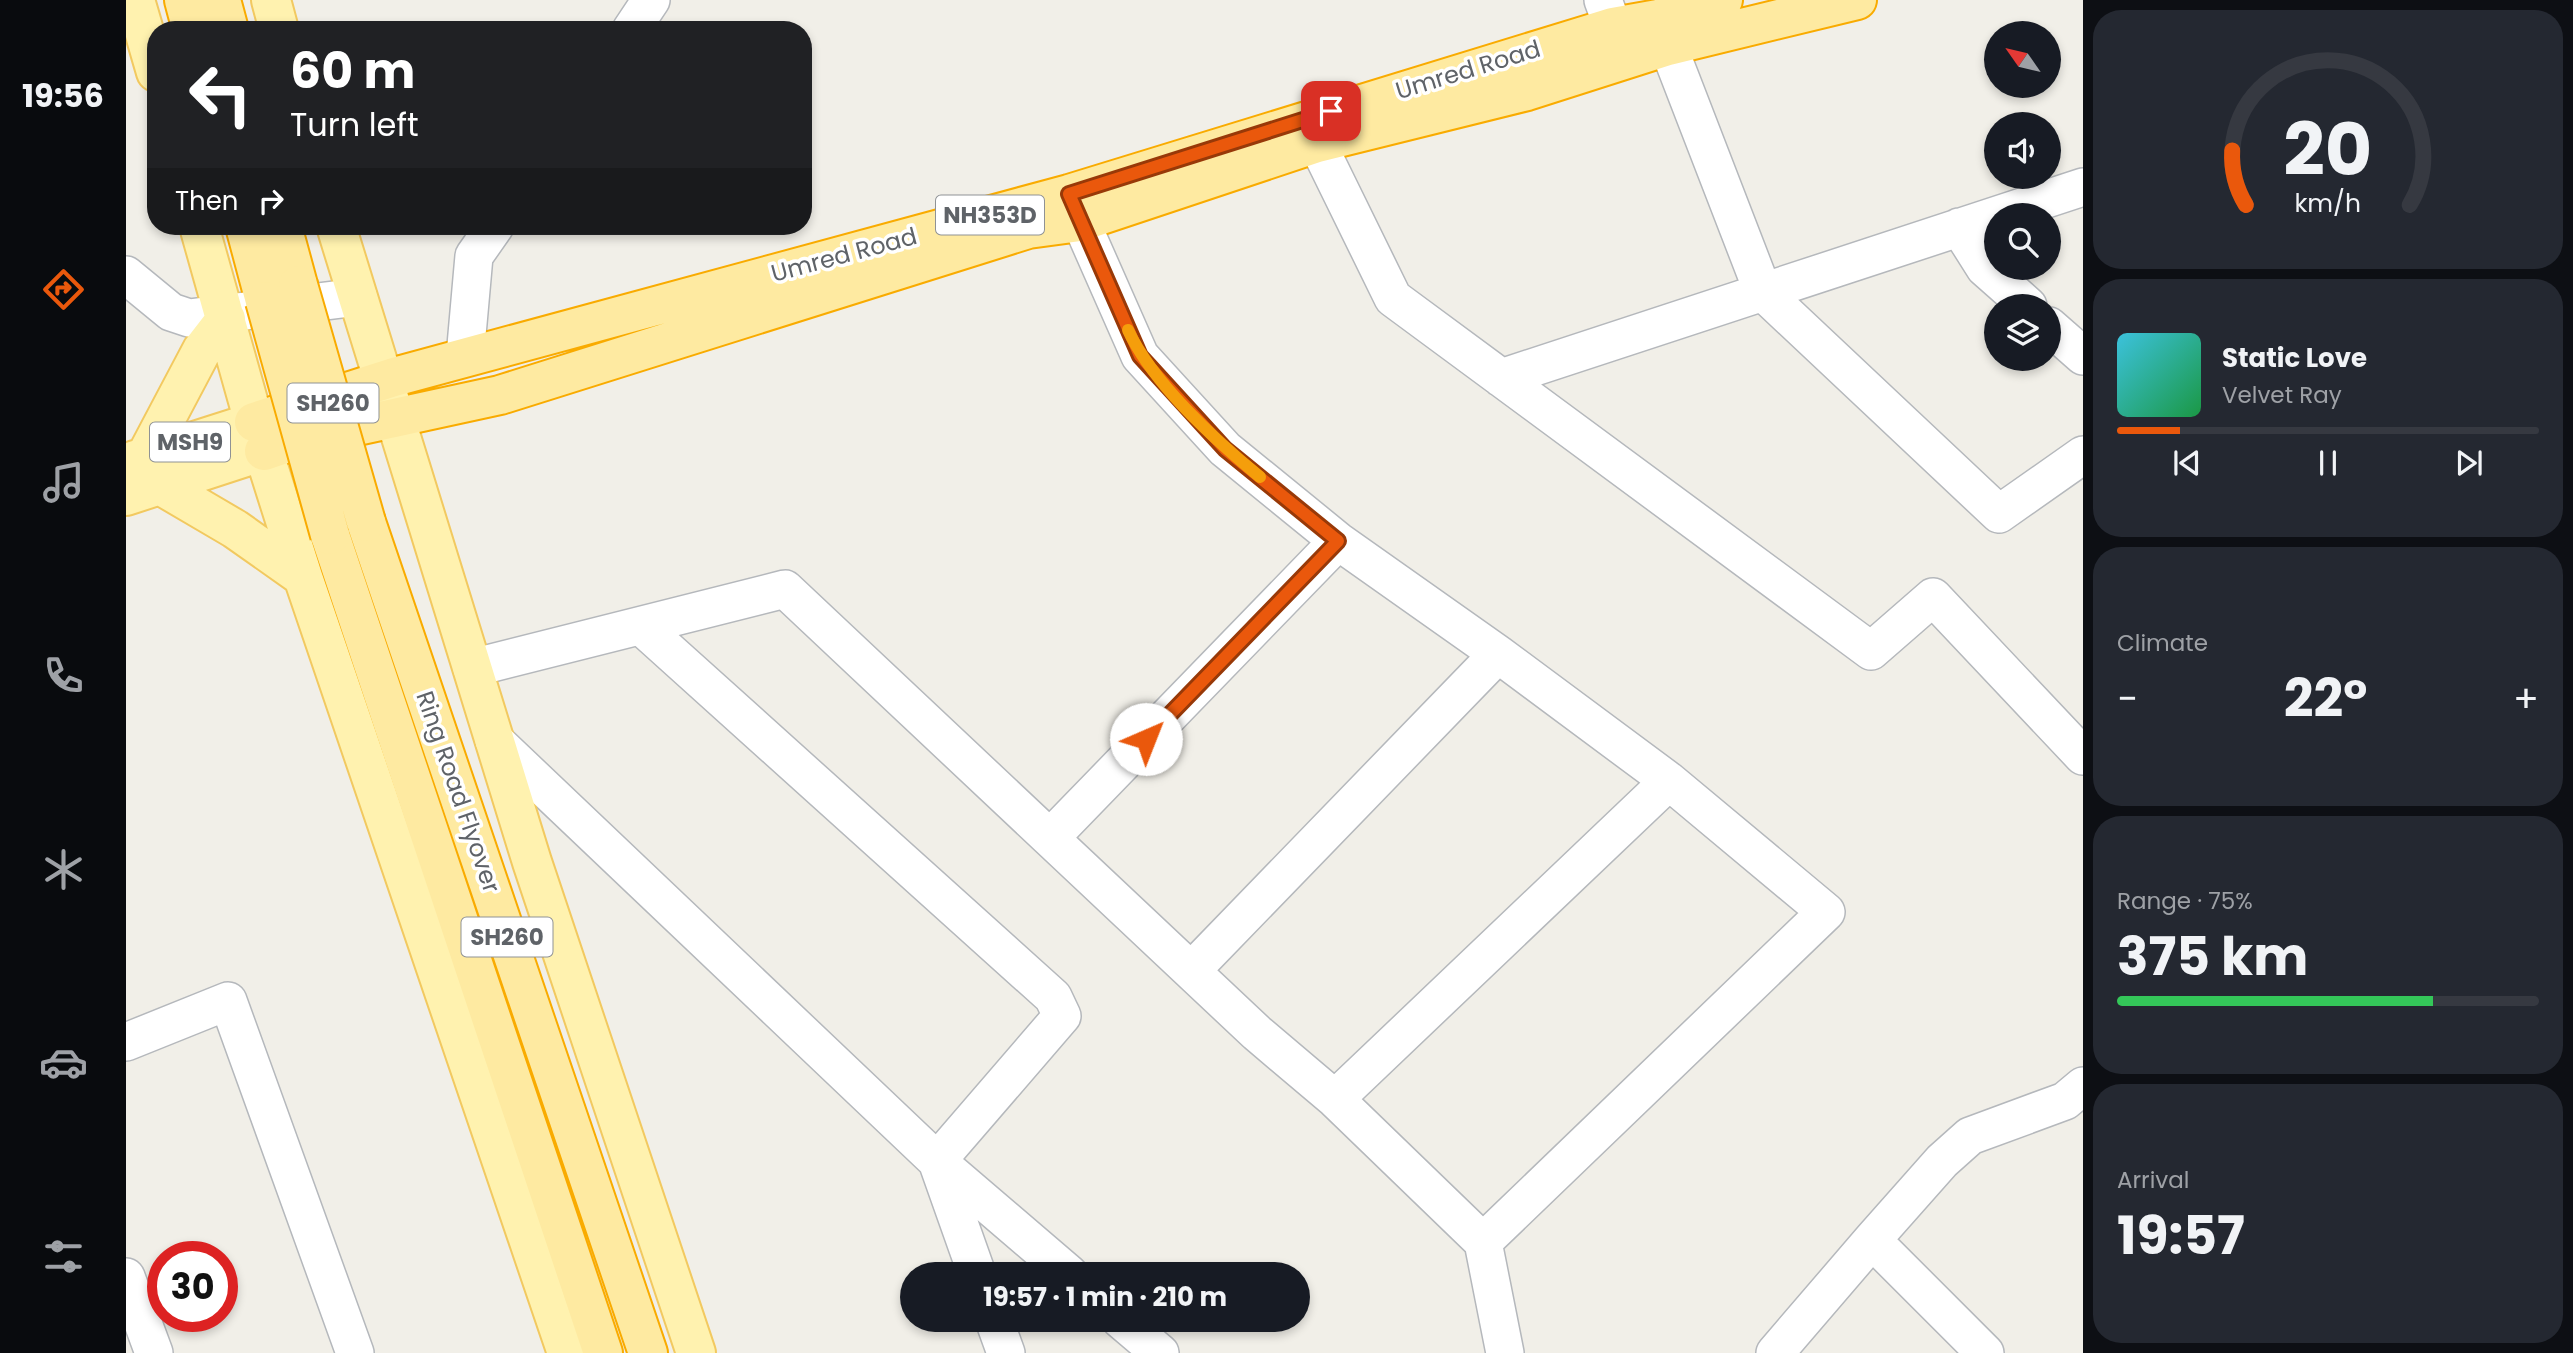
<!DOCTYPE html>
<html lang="en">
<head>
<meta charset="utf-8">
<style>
  :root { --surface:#171b24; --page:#242831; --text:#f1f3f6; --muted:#9ea1a6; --line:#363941; --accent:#ea580c }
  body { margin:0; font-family:Poppins,sans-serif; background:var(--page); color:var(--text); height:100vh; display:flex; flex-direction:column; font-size:26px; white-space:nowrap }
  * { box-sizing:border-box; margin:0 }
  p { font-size:23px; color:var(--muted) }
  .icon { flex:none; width:38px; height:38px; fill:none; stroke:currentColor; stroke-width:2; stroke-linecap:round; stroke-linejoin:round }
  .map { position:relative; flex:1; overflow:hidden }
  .details { display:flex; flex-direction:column; gap:10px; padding:10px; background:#0d0f14; width:490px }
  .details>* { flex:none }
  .banner { position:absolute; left:21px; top:21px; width:665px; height:214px; border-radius:28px; box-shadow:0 4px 10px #0003; background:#202124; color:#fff; overflow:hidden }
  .needle { width:46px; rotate:304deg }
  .buttons { position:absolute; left:1858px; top:21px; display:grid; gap:14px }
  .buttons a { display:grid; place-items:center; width:77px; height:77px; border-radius:50%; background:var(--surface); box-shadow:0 4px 10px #0003; font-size:35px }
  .speed { position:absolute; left:21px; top:1241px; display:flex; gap:14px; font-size:35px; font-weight:700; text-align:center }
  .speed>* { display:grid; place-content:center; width:91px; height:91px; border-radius:50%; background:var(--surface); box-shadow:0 4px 10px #0003; line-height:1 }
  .speed .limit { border:10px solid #d22; background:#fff; color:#111 }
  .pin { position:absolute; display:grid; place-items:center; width:60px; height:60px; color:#fff; margin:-30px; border-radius:14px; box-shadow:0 4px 10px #0006 }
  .me { position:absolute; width:77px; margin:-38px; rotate:44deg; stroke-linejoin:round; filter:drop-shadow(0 0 5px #0008) }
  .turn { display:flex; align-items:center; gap:24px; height:147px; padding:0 28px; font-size:32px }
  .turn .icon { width:91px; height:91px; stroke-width:2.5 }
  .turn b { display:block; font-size:49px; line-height:60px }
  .then { display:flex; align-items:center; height:66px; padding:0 28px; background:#0003; gap:14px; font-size:26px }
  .big { font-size:52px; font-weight:700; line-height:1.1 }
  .details .tile { flex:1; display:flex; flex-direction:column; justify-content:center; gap:10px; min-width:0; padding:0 24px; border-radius:28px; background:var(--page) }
  .details .dial { align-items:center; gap:0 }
  .dial svg { height:182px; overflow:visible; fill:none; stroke:var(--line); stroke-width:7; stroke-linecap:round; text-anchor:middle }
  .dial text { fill:var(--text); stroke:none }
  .song { display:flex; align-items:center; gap:21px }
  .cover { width:84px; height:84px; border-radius:10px; background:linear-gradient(135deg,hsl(190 70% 55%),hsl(140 70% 35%)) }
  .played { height:7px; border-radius:4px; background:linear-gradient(90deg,var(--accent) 15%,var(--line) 15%) }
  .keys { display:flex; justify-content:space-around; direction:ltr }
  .heat { display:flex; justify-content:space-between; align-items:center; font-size:38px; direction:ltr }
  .charge { height:10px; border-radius:5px; background:linear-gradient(90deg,#34c759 75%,var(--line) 0) }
  .trip { position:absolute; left:774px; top:1262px; width:410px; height:70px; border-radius:35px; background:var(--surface); box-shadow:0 4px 10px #0003; font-weight:700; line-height:70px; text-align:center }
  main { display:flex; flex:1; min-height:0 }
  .menu { display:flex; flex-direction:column; width:126px; justify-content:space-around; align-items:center; background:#090b0e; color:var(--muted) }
  .menu .icon { width:49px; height:49px }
  .menu .active { color:var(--accent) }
  .menu b { font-size:32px; color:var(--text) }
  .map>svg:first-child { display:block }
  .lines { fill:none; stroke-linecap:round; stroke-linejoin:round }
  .minor-casing { stroke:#b5b8bc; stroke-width:40 }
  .primary-casing { stroke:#f2c960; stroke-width:42 }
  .trunk-casing { stroke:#f9ab00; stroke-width:42 }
  .minor { stroke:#fff; stroke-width:37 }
  .primary { stroke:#fff2af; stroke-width:38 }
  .trunk { stroke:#feeaa1; stroke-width:38 }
  .trunk-bridge-casing { stroke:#f9ab00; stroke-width:42; stroke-linecap:butt }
  .trunk-bridge { stroke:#feeaa1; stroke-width:38 }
  .route-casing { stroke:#983908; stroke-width:18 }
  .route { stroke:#ea580c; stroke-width:12 }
  .slow { stroke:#f59e0b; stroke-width:12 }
  .labels { text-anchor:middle; stroke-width:7; stroke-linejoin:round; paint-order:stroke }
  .shield { fill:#fff; stroke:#8f9295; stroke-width:2 }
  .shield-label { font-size:23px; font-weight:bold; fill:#5f6368 }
  .street-label { font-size:24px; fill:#5f6368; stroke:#fff }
</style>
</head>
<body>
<main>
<nav class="menu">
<b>19:56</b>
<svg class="icon active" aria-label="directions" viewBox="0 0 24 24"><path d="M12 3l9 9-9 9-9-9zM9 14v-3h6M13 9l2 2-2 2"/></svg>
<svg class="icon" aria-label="music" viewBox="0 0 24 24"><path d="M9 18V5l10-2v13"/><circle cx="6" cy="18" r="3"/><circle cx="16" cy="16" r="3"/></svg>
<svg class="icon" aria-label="phone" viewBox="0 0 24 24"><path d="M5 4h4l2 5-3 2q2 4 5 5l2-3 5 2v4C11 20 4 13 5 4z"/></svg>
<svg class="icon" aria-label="climate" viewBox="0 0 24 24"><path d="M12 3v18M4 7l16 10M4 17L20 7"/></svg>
<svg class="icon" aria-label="car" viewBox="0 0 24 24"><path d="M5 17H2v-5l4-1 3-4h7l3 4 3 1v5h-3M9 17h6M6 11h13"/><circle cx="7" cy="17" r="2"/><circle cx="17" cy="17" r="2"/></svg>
<svg class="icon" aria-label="filters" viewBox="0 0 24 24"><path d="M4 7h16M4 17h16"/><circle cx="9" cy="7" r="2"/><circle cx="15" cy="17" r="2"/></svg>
</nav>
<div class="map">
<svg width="1957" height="1353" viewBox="0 0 1957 1353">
  <rect width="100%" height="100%" fill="#f1efe8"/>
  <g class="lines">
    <defs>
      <path id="minor" d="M 1477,0 L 1487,27
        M 505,30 L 525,0
        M 1542,46 L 1637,292 L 1873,514 L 1957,455
        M 1191,143 L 1267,298 L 1745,651 L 1807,597 L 1957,756
        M 943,195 L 1014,356 L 1099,449 L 1212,541 L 1372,654 L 1543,781 L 1700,912 L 1357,1242
        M 1833,227 L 1859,268 L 1902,306
        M 0,275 L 45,312 L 63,318 L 232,297
        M 1923,326 L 1957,356
        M 339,357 L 348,256 L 369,226
        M 1375,378 L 1957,187
        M 515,626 L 927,997 L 936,1016 L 811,1161 L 851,1274
        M 346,668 L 659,589 L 1131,1033 L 1209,1099 L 1357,1242 L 1379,1353
        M 368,740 L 811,1161 L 943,1274
        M 924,838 L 1212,541
        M 1065,971 L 1372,654
        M 0,1042 L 102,1001 L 229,1353
        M 1209,1099 L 1543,781
        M 1746,1240 L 1816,1161 L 1844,1136 L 1939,1101 L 1957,1086
        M 0,1277 L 28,1353
        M 868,1320 L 880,1353
        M 995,1320 L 1034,1353
        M 1649,1353 L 1746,1240 L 1859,1353"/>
      <path id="primary" d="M 9,0 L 30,72
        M 145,0 L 153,30
        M 73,226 L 128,422 L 177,577 L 441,1353
        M 210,226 L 406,862 L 570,1353
        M 20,456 L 76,350 L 100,319
        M 9,460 L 128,422
        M 34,485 L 109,529 L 177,577
        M 0,496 L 138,451"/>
      <path id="trunk" d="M 58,0 L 66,30
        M 95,0 L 103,30
        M 119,226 L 139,301
        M 156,226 L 172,285
        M 128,422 L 268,377 L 943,194 L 1487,27 L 1532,19 L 1597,0
        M 138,451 L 176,438 L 374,395 L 902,229 L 954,222 L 1191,143 L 1401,91 L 1542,46 L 1731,0
        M 240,522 L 522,1353
        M 204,535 L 477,1353"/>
    </defs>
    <use href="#minor" class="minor-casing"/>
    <use href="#primary" class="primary-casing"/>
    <use href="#trunk" class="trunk-casing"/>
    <use href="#minor" class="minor"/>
    <use href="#primary" class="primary"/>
    <use href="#trunk" class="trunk"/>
    <defs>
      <path id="trunk-bridge" d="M 172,285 L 240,522
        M 139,301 L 204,535"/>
    </defs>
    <use href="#trunk-bridge" class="trunk-bridge-casing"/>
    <use href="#trunk-bridge" class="trunk-bridge"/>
  </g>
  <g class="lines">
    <defs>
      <path id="route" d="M 1020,739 L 1212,541 L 1099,449 L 1014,356 L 943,194 L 1205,111"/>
    </defs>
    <use href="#route" class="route-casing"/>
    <use href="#route" class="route"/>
    <path class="slow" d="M 1002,330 C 1026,382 1089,440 1134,477"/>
  </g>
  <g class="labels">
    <g class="shield">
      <rect x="810" y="195.5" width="108" height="39" rx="5"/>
      <rect x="161.5" y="383.5" width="91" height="39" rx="5"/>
      <rect x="24" y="422.5" width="80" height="39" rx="5"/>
      <rect x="335.5" y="917.5" width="91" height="39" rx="5"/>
    </g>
    <g class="shield-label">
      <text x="864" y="223">NH353D</text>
      <text x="207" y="411">SH260</text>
      <text x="64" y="450">MSH9</text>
      <text x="381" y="945">SH260</text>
    </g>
    <g class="street-label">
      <text transform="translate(1342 70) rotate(-17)" y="8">Umred Road</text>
      <text transform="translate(718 255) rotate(-15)" y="8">Umred Road</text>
      <text transform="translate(332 792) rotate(71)" y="8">Ring Road Flyover</text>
    </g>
  </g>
</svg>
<div class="buttons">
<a><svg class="needle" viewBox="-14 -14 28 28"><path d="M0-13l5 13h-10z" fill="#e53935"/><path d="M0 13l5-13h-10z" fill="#9ea1a6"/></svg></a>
<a><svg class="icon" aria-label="sound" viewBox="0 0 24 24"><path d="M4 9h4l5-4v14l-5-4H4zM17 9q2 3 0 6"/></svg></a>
<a><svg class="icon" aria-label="search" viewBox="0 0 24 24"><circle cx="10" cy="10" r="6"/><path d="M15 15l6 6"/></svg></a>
<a><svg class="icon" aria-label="layers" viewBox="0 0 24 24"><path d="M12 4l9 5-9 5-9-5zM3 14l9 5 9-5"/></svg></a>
</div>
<div class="speed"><div class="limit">30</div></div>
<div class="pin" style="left:1205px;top:111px;background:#d93025"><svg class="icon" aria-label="arrive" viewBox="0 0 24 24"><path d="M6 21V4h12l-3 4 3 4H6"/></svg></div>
<svg class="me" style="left:1020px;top:739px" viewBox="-20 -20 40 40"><circle r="19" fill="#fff"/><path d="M0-13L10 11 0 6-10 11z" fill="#ea580c"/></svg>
<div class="trip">19:57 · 1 min · 210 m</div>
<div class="banner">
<div class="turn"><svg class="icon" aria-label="left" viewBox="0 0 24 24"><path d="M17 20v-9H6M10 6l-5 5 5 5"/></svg><div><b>60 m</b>Turn left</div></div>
<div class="then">Then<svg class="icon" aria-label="right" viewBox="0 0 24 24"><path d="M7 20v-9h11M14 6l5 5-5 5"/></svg></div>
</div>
</div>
<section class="details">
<div class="tile dial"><svg viewBox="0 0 100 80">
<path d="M14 69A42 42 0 1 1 86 69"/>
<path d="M14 69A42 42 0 0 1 8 45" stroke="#ea580c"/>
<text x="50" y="56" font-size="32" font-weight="700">20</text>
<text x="50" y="72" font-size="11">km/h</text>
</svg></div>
<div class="tile">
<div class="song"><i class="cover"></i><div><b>Static Love</b><p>Velvet Ray</p></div></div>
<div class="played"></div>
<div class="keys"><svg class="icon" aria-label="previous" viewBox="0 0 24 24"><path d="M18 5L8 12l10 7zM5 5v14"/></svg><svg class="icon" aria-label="pause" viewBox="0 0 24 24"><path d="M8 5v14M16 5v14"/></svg><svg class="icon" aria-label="next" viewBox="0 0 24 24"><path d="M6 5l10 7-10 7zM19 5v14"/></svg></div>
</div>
<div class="tile"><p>Climate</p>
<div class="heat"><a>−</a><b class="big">22°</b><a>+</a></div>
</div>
<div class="tile"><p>Range · 75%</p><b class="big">375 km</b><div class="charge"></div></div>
<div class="tile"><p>Arrival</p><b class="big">19:57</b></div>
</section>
</main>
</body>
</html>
